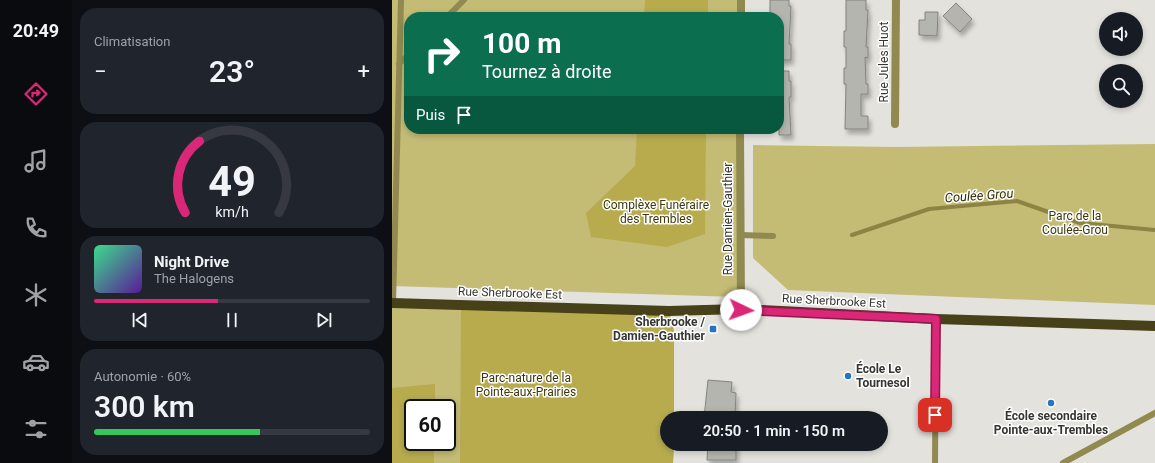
<!DOCTYPE html>
<html lang="fr">
<head>
<meta charset="utf-8">
<style>
  :root { --surface:#171b24; --page:#20242c; --text:#f1f3f6; --muted:#9ea1a6; --line:#363941; --accent:#db2777 }
  body { margin:0; font-family:Roboto,sans-serif; background:var(--page); color:var(--text); height:100vh; display:flex; flex-direction:column; font-size:15px; white-space:nowrap }
  * { box-sizing:border-box; margin:0 }
  p { font-size:13px; color:var(--muted) }
  .icon { flex:none; width:22px; height:22px; fill:none; stroke:currentColor; stroke-width:2; stroke-linecap:round; stroke-linejoin:round }
  .map { position:relative; flex:1; overflow:hidden }
  .panel { display:flex; flex-direction:column; gap:8px; padding:8px; background:#0d0f14; width:320px }
  .panel>* { flex:none }
  .guide { position:absolute; left:12px; top:12px; width:380px; height:122px; border-radius:16px; box-shadow:0 2px 6px #0003; background:#0b6e4f; color:#fff; overflow:hidden }
  .tools { position:absolute; left:707px; top:12px; display:grid; gap:8px }
  .tools a { display:grid; place-items:center; width:44px; height:44px; border-radius:50%; background:var(--surface); box-shadow:0 2px 6px #0003; font-size:20px }
  .speed { position:absolute; left:12px; top:399px; display:flex; gap:8px; font-size:20px; font-weight:700; text-align:center }
  .speed>* { display:grid; place-content:center; width:52px; height:52px; border-radius:50%; background:var(--surface); box-shadow:0 2px 6px #0003; line-height:1 }
  .speed .limit { border:2px solid #111; border-radius:6px; background:#fff; color:#111 }
  .pin { position:absolute; display:grid; place-items:center; width:34px; height:34px; color:#fff; margin:-17px; border-radius:8px; box-shadow:0 2px 6px #0006 }
  .me { position:absolute; width:44px; margin:-22px; rotate:93deg; stroke-linejoin:round; filter:drop-shadow(0 0 3px #0008) }
  .turn { display:flex; align-items:center; gap:14px; height:84px; padding:0 12px; font-size:18px }
  .turn .icon { width:52px; height:52px; stroke-width:2.5 }
  .turn b { display:block; font-size:28px; line-height:34px }
  .then { display:flex; align-items:center; height:38px; padding:0 12px; background:#0003; gap:8px; font-size:15px }
  .big { font-size:30px; font-weight:600; line-height:1.1 }
  .panel .tile { flex:1; display:flex; flex-direction:column; justify-content:center; gap:6px; min-width:0; padding:0 14px; border-radius:16px; background:var(--page) }
  .panel .dial { align-items:center; gap:0 }
  .dial svg { height:104px; overflow:visible; fill:none; stroke:var(--line); stroke-width:7; stroke-linecap:round; text-anchor:middle }
  .dial text { fill:var(--text); stroke:none }
  .song { display:flex; align-items:center; gap:12px }
  .cover { width:48px; height:48px; border-radius:6px; background:linear-gradient(135deg,hsl(150 70% 55%),hsl(270 70% 35%)) }
  .played { height:4px; border-radius:2px; background:linear-gradient(90deg,var(--accent) 45%,var(--line) 45%) }
  .keys { display:flex; justify-content:space-around; direction:ltr }
  .heat { display:flex; justify-content:space-between; align-items:center; font-size:22px; direction:ltr }
  .charge { height:6px; border-radius:3px; background:linear-gradient(90deg,#34c759 60%,var(--line) 0) }
  .trip { position:absolute; left:268px; top:411px; width:228px; height:40px; border-radius:20px; background:var(--surface); box-shadow:0 2px 6px #0003; font-weight:600; line-height:40px; text-align:center }
  main { display:flex; flex:1; min-height:0 }
  .dock { display:flex; flex-direction:column; width:72px; justify-content:space-around; align-items:center; background:#090b0e; color:var(--muted) }
  .dock .icon { width:28px; height:28px }
  .dock .on { color:var(--accent) }
  .dock b { font-size:18px; color:var(--text) }
  .map>svg:first-child { display:block }
  .green { fill:#c4bb75; fill-rule:evenodd }
  .forest { fill:#b7ab4e }
  .lines { fill:none; stroke-linecap:round; stroke-linejoin:round }
  .stream { stroke:#8c8442; stroke-width:4 }
  .building { fill:#b5b5af; stroke:#84847e; filter:url(#shadow) }
  .lane { stroke:#918a50; stroke-width:6 }
  .street { stroke:#918a50; stroke-width:8 }
  .primary { stroke:#464118; stroke-width:10 }
  .route-casing { stroke:#8e194d; stroke-width:10 }
  .route { stroke:#db2777; stroke-width:7 }
  .poi-dot { fill:#2575c4; stroke:#fffffe; stroke-width:1.5 }
  .labels { text-anchor:middle; stroke-width:3; stroke-linejoin:round; paint-order:stroke }
  .street-label { font-size:12px; fill:#353533; stroke:#fffffe }
  .park-label { font-size:12px; fill:#3c370e; stroke:#fffffe }
  .poi-label { font-size:12px; font-weight:bold; fill:#353533; stroke:#fffffe; text-anchor:end }
  .water-label { font-size:13px; font-style:italic; fill:#332e04; stroke:#fffffe }
</style>
</head>
<body>
<main>
<nav class="dock">
<b>20:49</b>
<svg class="icon on" aria-label="directions" viewBox="0 0 24 24"><path d="M12 3l9 9-9 9-9-9zM9 14v-3h6M13 9l2 2-2 2"/></svg>
<svg class="icon" aria-label="music" viewBox="0 0 24 24"><path d="M9 18V5l10-2v13"/><circle cx="6" cy="18" r="3"/><circle cx="16" cy="16" r="3"/></svg>
<svg class="icon" aria-label="phone" viewBox="0 0 24 24"><path d="M5 4h4l2 5-3 2q2 4 5 5l2-3 5 2v4C11 20 4 13 5 4z"/></svg>
<svg class="icon" aria-label="climate" viewBox="0 0 24 24"><path d="M12 3v18M4 7l16 10M4 17L20 7"/></svg>
<svg class="icon" aria-label="car" viewBox="0 0 24 24"><path d="M5 17H2v-5l4-1 3-4h7l3 4 3 1v5h-3M9 17h6M6 11h13"/><circle cx="7" cy="17" r="2"/><circle cx="17" cy="17" r="2"/></svg>
<svg class="icon" aria-label="filters" viewBox="0 0 24 24"><path d="M4 7h16M4 17h16"/><circle cx="9" cy="7" r="2"/><circle cx="15" cy="17" r="2"/></svg>
</nav>
<section class="panel">
<div class="tile"><p>Climatisation</p>
<div class="heat"><a>−</a><b class="big">23°</b><a>+</a></div>
</div>
<div class="tile dial"><svg viewBox="0 0 100 80">
<path d="M14 69A42 42 0 1 1 86 69"/>
<path d="M14 69A42 42 0 0 1 25 14" stroke="#db2777"/>
<text x="50" y="56" font-size="32" font-weight="700">49</text>
<text x="50" y="72" font-size="11">km/h</text>
</svg></div>
<div class="tile">
<div class="song"><i class="cover"></i><div><b>Night Drive</b><p>The Halogens</p></div></div>
<div class="played"></div>
<div class="keys"><svg class="icon" aria-label="previous" viewBox="0 0 24 24"><path d="M18 5L8 12l10 7zM5 5v14"/></svg><svg class="icon" aria-label="pause" viewBox="0 0 24 24"><path d="M8 5v14M16 5v14"/></svg><svg class="icon" aria-label="next" viewBox="0 0 24 24"><path d="M6 5l10 7-10 7zM19 5v14"/></svg></div>
</div>
<div class="tile"><p>Autonomie · 60%</p><b class="big">300 km</b><div class="charge"></div></div>
</section>
<div class="map">
<svg width="763" height="463" viewBox="0 0 763 463">
  <defs>
    <filter id="shadow"><feDropShadow dx="2.5" dy="4.5" stdDeviation="2" flood-color="#0004"/></filter>
  </defs>
  <rect width="100%" height="100%" fill="#e3e2dd"/>
  <path class="green" d="M 0,0 L 349,0 L 349,17 L 17,17 L 17,129 L 348,129 L 345,297 L 0,286 Z
    M 763,144 L 763,305 L 396,290 L 361,258 L 361,145 L 504,147 Z
    M 0,303 L 282,331 L 282,418 L 275,418 L 275,444 L 282,444 L 281,463 L 0,463 ZM 21,408 L 55,408 L 55,442 L 21,442 Z"/>
  <path class="forest" d="M 253,0 L 316,0 L 316,17 L 252,17 Z
    M 245,129 L 314,129 L 313,234 L 275,247 L 199,237 L 194,213 L 243,166 Z
    M 69,305 L 277,311 L 282,331 L 282,418 L 275,418 L 275,444 L 282,444 L 281,463 L 68,463 Z
    M 43,384 L 43,408 L 21,408 L 21,442 L 42,442 L 42,463 L 0,463 L 0,388 Z"/>
  <g class="lines">
    <path class="stream" d="M 460,235 L 537,209 L 625,201 L 688,223 L 763,230"/>
  </g>
  <path class="building" d="M 378,0 L 397,0 L 397,6 L 399,6 L 397,44 L 399,44 L 399,60 L 387,60 L 387,17 L 378,16 Z
    M 454,0 L 474,0 L 474,10 L 476,10 L 474,47 L 476,47 L 476,58 L 473,57 L 474,84 L 476,84 L 476,94 L 469,94 L 469,116 L 476,116 L 476,129 L 453,129 L 454,84 L 452,84 L 452,68 L 454,68 L 454,47 L 452,47 L 452,31 L 454,31 Z
    M 564,3 L 580,19 L 568,32 L 551,16 Z
    M 533,12 L 546,12 L 545,36 L 527,35 L 527,20 L 533,20 Z
    M 387,71 L 397,71 L 397,81 L 399,81 L 399,97 L 397,97 L 399,135 L 387,135 Z
    M 316,380 L 340,382 L 339,392 L 344,393 L 343,415 L 338,415 L 338,418 L 312,418 Z
    M 316,444 L 344,444 L 344,460 L 315,460 Z"/>
  <g class="lines">
    <path class="lane" d="M 55,17 L 72,0
      M 7,64 L 17,54
      M 348,235 L 381,236
      M 1,303 L 9,0
      M 543,463 L 544,319
      M 671,463 L 763,413"/>
    <path class="street" d="M 349,17 L 349,0
      M 503,124 L 504,0
      M 348,129 L 349,309"/>
    <path class="primary" d="M 0,303 L 277,311 L 349,309 L 544,319 L 763,326"/>
  </g>
  <g class="lines">
    <defs>
      <path id="route" d="M 349,310 L 544,319 L 543,415"/>
    </defs>
    <use href="#route" class="route-casing"/>
    <use href="#route" class="route"/>
  </g>
  <g class="poi-dot">
    <rect x="317" y="325" width="8" height="8" rx="2"/>
    <circle cx="456" cy="376" r="4"/>
    <circle cx="659" cy="403" r="4"/>
  </g>
  <g class="labels">
    <g class="street-label">
      <text transform="translate(492 62) rotate(-90)" y="4">Rue Jules Huot</text>
      <text transform="translate(336 219) rotate(-90)" y="4">Rue Damien-Gauthier</text>
      <text transform="translate(118 293) rotate(2)" y="4">Rue Sherbrooke Est</text>
      <text transform="translate(442 301) rotate(3)" y="4">Rue Sherbrooke Est</text>
    </g>
    <g class="park-label">
      <text x="264" y="209">Complèxe Funéraire<tspan x="264" dy="14">des Trembles</tspan></text>
      <text x="683" y="220">Parc de la<tspan x="683" dy="14">Coulée-Grou</tspan></text>
      <text x="134" y="382">Parc-nature de la<tspan x="134" dy="14">Pointe-aux-Prairies</tspan></text>
    </g>
    <g class="poi-label">
      <text x="313" y="326">Sherbrooke /<tspan x="313" dy="14">Damien-Gauthier</tspan></text>
      <text x="464" y="373" text-anchor="start">École Le<tspan x="464" dy="14">Tournesol</tspan></text>
      <text x="659" y="420" text-anchor="middle">École secondaire<tspan x="659" dy="14">Pointe-aux-Trembles</tspan></text>
    </g>
    <g class="water-label">
      <text transform="translate(587 195) rotate(-4)" y="5">Coulée Grou</text>
    </g>
  </g>
</svg>
<div class="tools">
<a><svg class="icon" aria-label="sound" viewBox="0 0 24 24"><path d="M4 9h4l5-4v14l-5-4H4zM17 9q2 3 0 6"/></svg></a>
<a><svg class="icon" aria-label="search" viewBox="0 0 24 24"><circle cx="10" cy="10" r="6"/><path d="M15 15l6 6"/></svg></a>
</div>
<div class="speed"><div class="limit">60</div></div>
<div class="pin" style="left:543px;top:415px;background:#d93025"><svg class="icon" aria-label="arrive" viewBox="0 0 24 24"><path d="M6 21V4h12l-3 4 3 4H6"/></svg></div>
<svg class="me" style="left:349px;top:310px" viewBox="-20 -20 40 40"><circle r="19" fill="#fff"/><path d="M0-13L10 11 0 6-10 11z" fill="#db2777"/></svg>
<div class="trip">20:50 · 1 min · 150 m</div>
<div class="guide">
<div class="turn"><svg class="icon" aria-label="right" viewBox="0 0 24 24"><path d="M7 20v-9h11M14 6l5 5-5 5"/></svg><div><b>100 m</b>Tournez à droite</div></div>
<div class="then">Puis<svg class="icon" aria-label="arrive" viewBox="0 0 24 24"><path d="M6 21V4h12l-3 4 3 4H6"/></svg></div>
</div>
</div>
</main>
</body>
</html>
